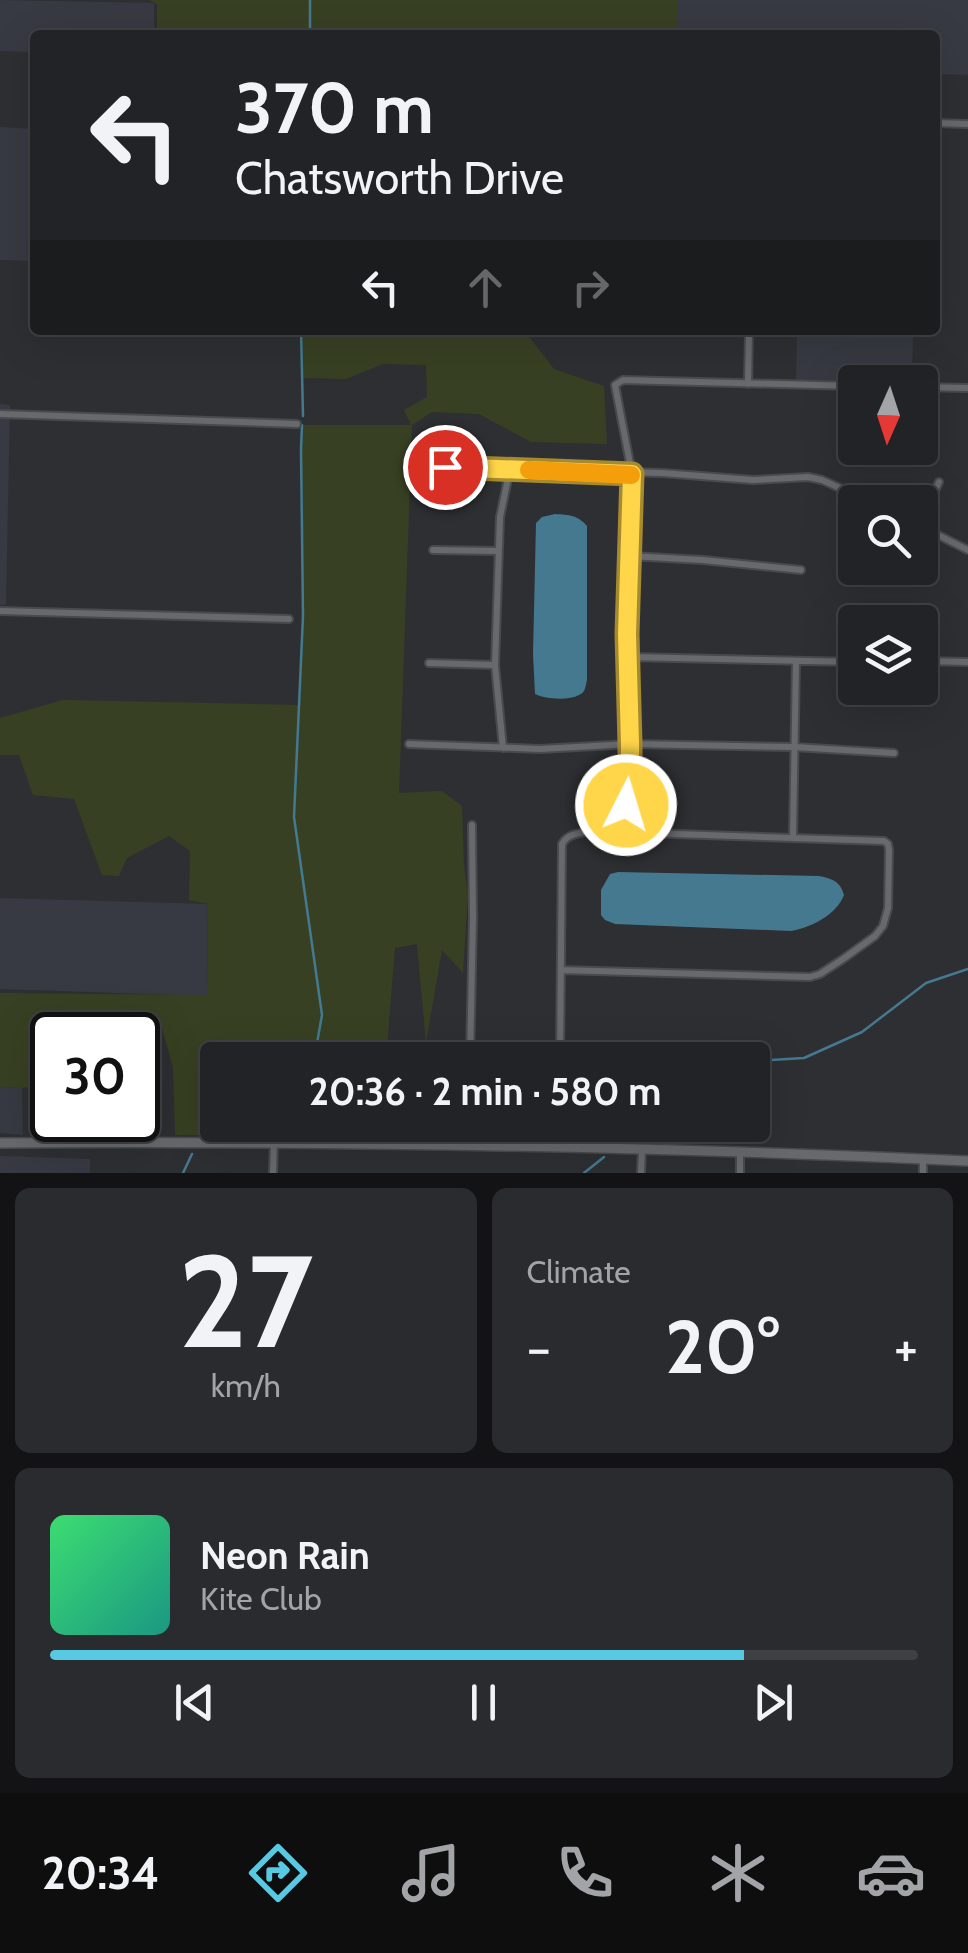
<!DOCTYPE html>
<html lang="en">
<head>
<meta charset="utf-8">
<style>
  :root { --surface:#222326; --page:#2a2b2e; --text:#f1f3f6; --muted:#a2a4a7; --line:#3f4043; --accent:#57c9e2 }
  body { margin:0; font-family:Cabin,sans-serif; background:var(--page); color:var(--text); height:100vh; display:flex; flex-direction:column; font-size:38px; white-space:nowrap }
  * { box-sizing:border-box; margin:0 }
  p { font-size:32px; color:var(--muted) }
  .icon { flex:none; width:55px; height:55px; fill:none; stroke:currentColor; stroke-width:2; stroke-linecap:round; stroke-linejoin:round }
  .map { position:relative; height:1173px; overflow:hidden }
  .details { display:flex; flex-direction:column; gap:15px; padding:15px; background:#131315; flex:1 }
  .details>* { flex:none }
  .guide { position:absolute; left:30px; top:30px; width:910px; height:305px; border-radius:10px; box-shadow:0 10px 40px #0002,0 0 0 2px var(--line); background:#222326; color:var(--text); overflow:hidden }
  .needle { width:65px; rotate:183deg }
  .controls { position:absolute; left:838px; top:365px; display:grid; gap:20px }
  .controls a { display:grid; place-items:center; width:100px; height:100px; border-radius:10px; background:var(--surface); box-shadow:0 10px 40px #0002,0 0 0 2px var(--line); font-size:50px }
  .speed { position:absolute; left:30px; top:1012px; display:flex; gap:20px; font-size:50px; font-weight:700; text-align:center }
  .speed>* { display:grid; place-content:center; width:130px; height:130px; border-radius:50%; background:var(--surface); box-shadow:0 10px 40px #0002,0 0 0 2px var(--line); line-height:1 }
  .speed .limit { border:5px solid #111; border-radius:15px; background:#fff; color:#111 }
  .pin { position:absolute; display:grid; place-items:center; width:85px; height:85px; color:#fff; margin:-42px; border:5px solid #fff; border-radius:50%; box-shadow:0 2px 10px #0007 }
  .me { position:absolute; width:110px; margin:-55px; rotate:5deg; stroke-linejoin:round; filter:drop-shadow(0 0 8px #0008) }
  .turn { display:flex; align-items:center; gap:35px; height:210px; padding:0 40px; font-size:45px }
  .turn .icon { width:130px; height:130px; stroke-width:2.5 }
  .turn b { display:block; font-size:70px; line-height:85px }
  .lanes { display:flex; align-items:center; height:95px; padding:0 40px; background:#0003; justify-content:center; gap:50px; direction:ltr }
  .lanes .off { opacity:.35 }
  .big { font-size:75px; font-weight:700; line-height:1.1 }
  .details .widget { flex:1; display:flex; flex-direction:column; justify-content:center; gap:15px; min-width:0; padding:0 35px; border-radius:15px; background:var(--page) }
  .details .dial { align-items:center; gap:0 }
  .dial b { font-size:130px; line-height:1 }
  .song { display:flex; align-items:center; gap:30px }
  .cover { width:120px; height:120px; border-radius:15px; background:linear-gradient(135deg,hsl(140 70% 55%),hsl(170 70% 35%)) }
  .played { height:10px; border-radius:5px; background:linear-gradient(90deg,var(--accent) 80%,var(--line) 80%) }
  .keys { display:flex; justify-content:space-around; direction:ltr }
  .heat { display:flex; justify-content:space-between; align-items:center; font-size:55px; direction:ltr }
  .details .tiles { flex:1; display:grid; gap:15px; grid-template-columns:1fr 1fr }
  .widget:last-child { grid-column:span 2 }
  .trip { position:absolute; left:200px; top:1042px; width:570px; height:100px; border-radius:10px; background:var(--surface); box-shadow:0 10px 40px #0002,0 0 0 2px var(--line); font-weight:700; line-height:100px; text-align:center }
  .tabs { display:flex; height:160px; justify-content:space-around; align-items:center; background:#0e0e0f; color:var(--muted) }
  .tabs .icon { width:70px; height:70px }
  .tabs .selected { color:var(--accent) }
  .tabs b { font-size:45px; color:var(--text) }
  .map>svg:first-child { display:block }
  .built { fill:#373a42 }
  .green { fill:#384023 }
  .water { fill:#447990 }
  .lines { fill:none; stroke-linecap:round; stroke-linejoin:round }
  .stream { stroke:#447990; stroke-width:2.5 }
  .street-casing { stroke:#494a4d; stroke-width:10 }
  .secondary-casing { stroke:#494a4d; stroke-width:12 }
  .street { stroke:#68696d; stroke-width:6 }
  .secondary { stroke:#68696d; stroke-width:9 }
  .route-casing { stroke:#a68a30; stroke-width:25 }
  .route { stroke:#ffd54a; stroke-width:18 }
  .slow { stroke:#f59e0b; stroke-width:18 }
</style>
</head>
<body>
<div class="map">
<svg width="968" height="1173" viewBox="0 0 968 1173">
  <rect width="100%" height="100%" fill="#2e2f32"/>
  <path class="built" d="M 0,0 L 154,3 L 154,35 L 35,35 L 35,52 L 0,51 Z
    M 677,0 L 968,0 L 968,75 L 935,74 L 935,35 L 677,35 Z
    M 0,127 L 35,129 L 35,261 L 0,260 Z
    M 797,330 L 913,330 L 912,382 L 796,380 Z
    M 0,404 L 10,405 L 6,605 L 0,605 Z
    M 0,898 L 208,904 L 207,996 L 0,989 Z
    M 0,1087 L 22,1088 L 23,1135 L 0,1133 Z
    M 0,1156 L 90,1159 L 90,1173 L 0,1173 Z"/>
  <path class="green" d="M 149,0 L 677,0 L 677,35 L 157,35 L 157,4 Z
    M 301,330 L 524,330 L 554,369 L 604,386 L 607,444 L 531,442 L 479,414 L 432,412 L 412,425 L 399,793 L 442,791 L 462,806 L 464,866 L 468,894 L 463,973 L 442,950 L 426,1043 L 417,944 L 395,948 L 386,1060 L 218,1060 L 218,1125 L 369,1125 L 369,1137 L 175,1135 L 173,1068 L 161,1024 L 126,1024 L 122,1035 L 52,1035 L 52,1111 L 40,1085 L 22,1088 L 0,1087 L 0,993 L 207,995 L 208,904 L 189,900 L 190,851 L 169,836 L 127,858 L 119,876 L 102,875 L 74,799 L 33,795 L 19,755 L 0,755 L 0,718 L 63,700 L 299,705 L 303,616 L 301,449 L 302,425 L 411,425 L 404,410 L 427,397 L 426,365 L 383,364 L 346,379 L 303,378 Z"/>
  <path class="water" d="M 555,514 C 569,515 578,515 587,526 L 587,680 C 585,687 586,692 579,695 C 568,701 545,699 535,694 L 533,654 L 536,523 L 542,517 Z
    M 618,872 L 819,876 C 833,879 840,881 844,895 C 836,915 812,927 791,931 L 615,924 L 605,920 L 601,915 L 601,890 L 610,874 Z"/>
  <g class="lines">
    <path class="stream" d="M 310,35 L 310,0
      M 301,330 L 303,416
      M 302,425 L 301,449 L 303,616 L 294,817 L 322,1015 L 314,1060
      M 752,1061 L 804,1058 L 862,1032 L 926,983 L 968,969
      M 202,1136 L 226,1125
      M 615,1139 L 618,1125
      M 183,1173 L 192,1154
      M 584,1173 L 604,1157"/>
    <defs>
      <path id="street" d="M 935,123 L 968,124
        M 748,384 L 749,330
        M 920,387 L 968,388
        M 0,414 L 297,424
        M 412,466 L 662,473 L 753,480 L 808,477 L 822,480 L 871,502
        M 920,522 L 939,482
        M 920,526 L 968,550
        M 433,550 L 498,551
        M 630,556 L 703,560 L 801,570
        M 896,571 L 897,568
        M 0,611 L 289,619
        M 629,657 L 855,662
        M 920,661 L 968,662
        M 429,663 L 495,665
        M 409,744 L 540,749 L 631,744 L 794,747 L 894,753
        M 503,748 L 495,665 L 500,517 L 510,469
        M 793,837 L 796,661
        M 561,970 L 810,977 L 820,974 L 843,959 L 875,936 L 883,926 L 888,908 L 889,850 L 888,844 L 884,841 L 646,833 L 633,829 L 619,818
        M 470,1060 L 473,918 L 472,825
        M 560,1060 L 562,844 C 572,826 598,838 617,820 C 639,798 630,668 627,634 L 632,474 L 615,385 L 623,380 L 855,386
        M 419,1144 L 419,1125
        M 468,1145 L 469,1125
        M 559,1147 L 559,1125
        M 273,1173 L 274,1143
        M 641,1173 L 642,1149
        M 740,1173 L 740,1152
        M 923,1173 L 923,1159"/>
      <path id="secondary" d="M 0,1143 C 323,1141 645,1146 968,1161"/>
    </defs>
    <use href="#street" class="street-casing"/>
    <use href="#secondary" class="secondary-casing"/>
    <use href="#street" class="street"/>
    <use href="#secondary" class="secondary"/>
  </g>
  <g class="lines">
    <defs>
      <path id="route" d="M 445,467 L 632,474 L 627,634 L 630,744 L 630,783 L 626,805"/>
    </defs>
    <use href="#route" class="route-casing"/>
    <use href="#route" class="route"/>
    <path class="slow" d="M 529,470 L 631,475"/>
  </g>
</svg>
<div class="controls">
<a><svg class="needle" viewBox="-14 -14 28 28"><path d="M0-13l5 13h-10z" fill="#e53935"/><path d="M0 13l5-13h-10z" fill="#a2a4a7"/></svg></a>
<a><svg class="icon" aria-label="search" viewBox="0 0 24 24"><circle cx="10" cy="10" r="6"/><path d="M15 15l6 6"/></svg></a>
<a><svg class="icon" aria-label="layers" viewBox="0 0 24 24"><path d="M12 4l9 5-9 5-9-5zM3 14l9 5 9-5"/></svg></a>
</div>
<div class="speed"><div class="limit">30</div></div>
<div class="pin" style="left:445px;top:467px;background:#d93025"><svg class="icon" aria-label="arrive" viewBox="0 0 24 24"><path d="M6 21V4h12l-3 4 3 4H6"/></svg></div>
<svg class="me" style="left:626px;top:805px" viewBox="-20 -20 40 40"><circle r="17" fill="#ffd54a" stroke="#fff" stroke-width="3"/><path d="M0-11L8 9 0 5-8 9z" fill="#fff"/></svg>
<div class="trip">20:36 · 2 min · 580 m</div>
<div class="guide">
<div class="turn"><svg class="icon" aria-label="left" viewBox="0 0 24 24"><path d="M17 20v-9H6M10 6l-5 5 5 5"/></svg><div><b>370 m</b>Chatsworth Drive</div></div>
<div class="lanes"><svg class="icon" aria-label="left" viewBox="0 0 24 24"><path d="M17 20v-9H6M10 6l-5 5 5 5"/></svg><svg class="icon off" aria-label="ahead" viewBox="0 0 24 24"><path d="M12 20V5M6 11l6-6 6 6"/></svg><svg class="icon off" aria-label="right" viewBox="0 0 24 24"><path d="M7 20v-9h11M14 6l5 5-5 5"/></svg></div>
</div>
</div>
<section class="details">
<div class="tiles">
<div class="widget dial"><b>27</b><p>km/h</p></div>
<div class="widget"><p>Climate</p>
<div class="heat"><a>−</a><b class="big">20°</b><a>+</a></div>
</div>
<div class="widget">
<div class="song"><i class="cover"></i><div><b>Neon Rain</b><p>Kite Club</p></div></div>
<div class="played"></div>
<div class="keys"><svg class="icon" aria-label="previous" viewBox="0 0 24 24"><path d="M18 5L8 12l10 7zM5 5v14"/></svg><svg class="icon" aria-label="pause" viewBox="0 0 24 24"><path d="M8 5v14M16 5v14"/></svg><svg class="icon" aria-label="next" viewBox="0 0 24 24"><path d="M6 5l10 7-10 7zM19 5v14"/></svg></div>
</div>
</div>
</section>
<nav class="tabs">
<b>20:34</b>
<svg class="icon selected" aria-label="directions" viewBox="0 0 24 24"><path d="M12 3l9 9-9 9-9-9zM9 14v-3h6M13 9l2 2-2 2"/></svg>
<svg class="icon" aria-label="music" viewBox="0 0 24 24"><path d="M9 18V5l10-2v13"/><circle cx="6" cy="18" r="3"/><circle cx="16" cy="16" r="3"/></svg>
<svg class="icon" aria-label="phone" viewBox="0 0 24 24"><path d="M5 4h4l2 5-3 2q2 4 5 5l2-3 5 2v4C11 20 4 13 5 4z"/></svg>
<svg class="icon" aria-label="climate" viewBox="0 0 24 24"><path d="M12 3v18M4 7l16 10M4 17L20 7"/></svg>
<svg class="icon" aria-label="car" viewBox="0 0 24 24"><path d="M5 17H2v-5l4-1 3-4h7l3 4 3 1v5h-3M9 17h6M6 11h13"/><circle cx="7" cy="17" r="2"/><circle cx="17" cy="17" r="2"/></svg>
</nav>
</body>
</html>
